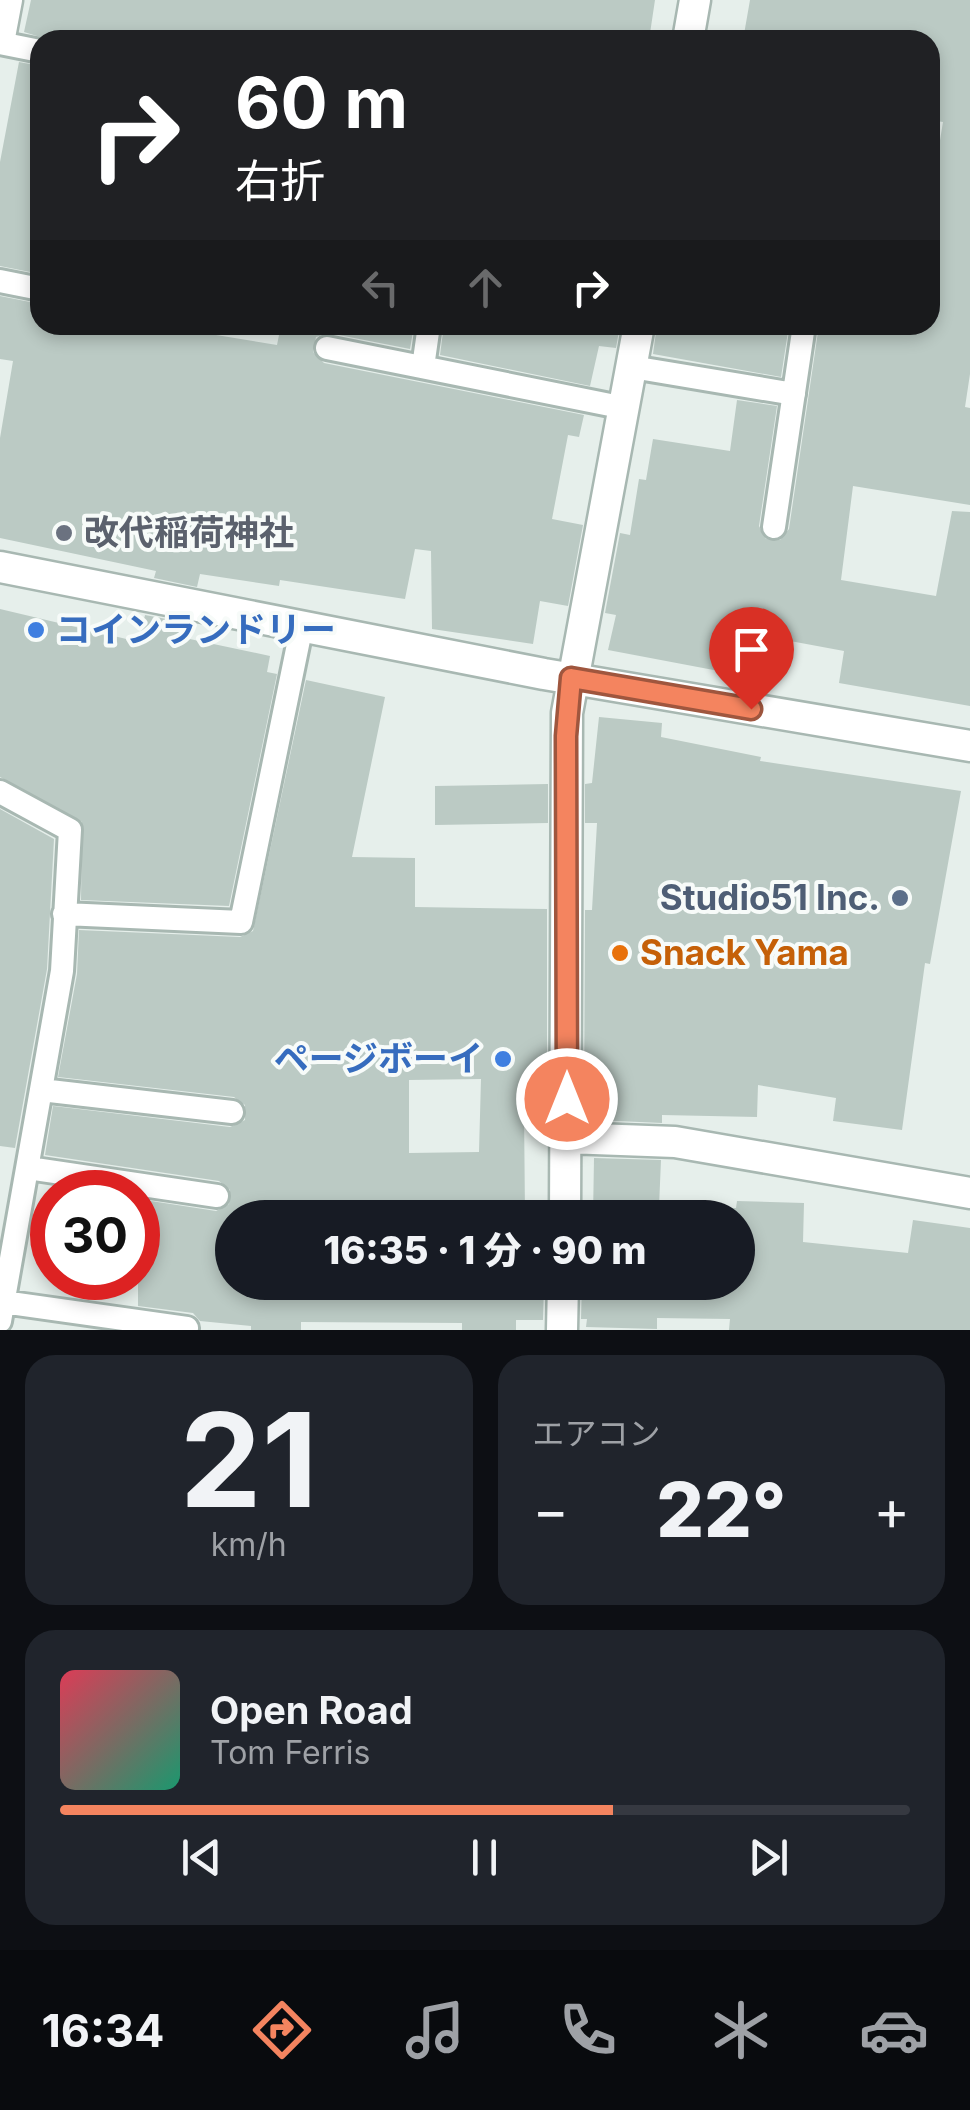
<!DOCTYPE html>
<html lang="ja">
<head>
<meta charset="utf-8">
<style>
  :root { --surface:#171b24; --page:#20242c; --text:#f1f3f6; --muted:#9ea1a6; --line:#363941; --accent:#f4845f }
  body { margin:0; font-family:Inter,"Noto Sans JP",sans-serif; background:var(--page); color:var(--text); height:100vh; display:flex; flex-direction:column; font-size:38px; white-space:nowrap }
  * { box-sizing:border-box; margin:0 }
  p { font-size:32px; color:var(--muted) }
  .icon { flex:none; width:55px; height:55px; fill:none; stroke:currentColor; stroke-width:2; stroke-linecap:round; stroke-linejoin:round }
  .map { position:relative; height:1330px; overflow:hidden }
  .drawer { display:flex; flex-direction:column; gap:25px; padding:25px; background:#0d0f14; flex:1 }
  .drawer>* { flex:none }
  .guide { position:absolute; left:30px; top:30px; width:910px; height:305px; border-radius:30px; box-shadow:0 5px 15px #0003; background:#202124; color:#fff; overflow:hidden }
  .speed { position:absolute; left:30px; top:1170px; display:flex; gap:20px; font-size:50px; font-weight:700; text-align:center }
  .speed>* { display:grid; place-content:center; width:130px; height:130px; border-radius:50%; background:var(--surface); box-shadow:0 5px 15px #0003; line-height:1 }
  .speed .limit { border:15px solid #d22; background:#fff; color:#111 }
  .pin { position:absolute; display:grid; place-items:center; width:85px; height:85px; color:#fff; margin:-102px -42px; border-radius:50% 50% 50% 0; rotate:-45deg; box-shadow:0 0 10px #0007 }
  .pin .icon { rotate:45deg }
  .me { position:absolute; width:110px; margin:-55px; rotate:0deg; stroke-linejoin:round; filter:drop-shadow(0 0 8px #0008) }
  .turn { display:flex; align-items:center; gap:35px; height:210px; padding:0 40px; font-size:45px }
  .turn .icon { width:130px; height:130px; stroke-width:2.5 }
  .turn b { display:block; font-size:70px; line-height:85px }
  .lanes { display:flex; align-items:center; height:95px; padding:0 40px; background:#0003; justify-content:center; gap:50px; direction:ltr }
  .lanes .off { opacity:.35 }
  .big { font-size:75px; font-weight:800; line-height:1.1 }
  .drawer .widget { flex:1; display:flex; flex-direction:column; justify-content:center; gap:15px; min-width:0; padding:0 35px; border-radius:30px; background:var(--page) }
  .drawer .dial { align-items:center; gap:0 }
  .dial b { font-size:130px; line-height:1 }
  .song { display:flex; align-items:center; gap:30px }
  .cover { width:120px; height:120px; border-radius:15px; background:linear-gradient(135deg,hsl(350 70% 55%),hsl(160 70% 35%)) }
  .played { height:10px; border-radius:5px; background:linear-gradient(90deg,var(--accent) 65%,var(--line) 65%) }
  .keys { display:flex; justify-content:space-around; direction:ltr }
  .heat { display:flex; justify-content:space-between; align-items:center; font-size:55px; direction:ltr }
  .drawer .tiles { flex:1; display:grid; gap:25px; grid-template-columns:1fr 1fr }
  .widget:last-child { grid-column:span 2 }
  .trip { position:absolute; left:215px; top:1200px; width:540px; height:100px; border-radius:50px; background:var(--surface); box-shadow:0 5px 15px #0003; font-weight:800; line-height:100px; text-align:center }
  .menu { display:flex; height:160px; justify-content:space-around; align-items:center; background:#090b0e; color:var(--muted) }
  .menu .icon { width:70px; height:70px }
  .menu .active { color:var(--accent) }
  .menu b { font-size:45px; color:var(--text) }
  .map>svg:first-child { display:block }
  .building { fill:#bbcac4; fill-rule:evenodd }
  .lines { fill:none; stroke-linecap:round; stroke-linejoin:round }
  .lane-casing { stroke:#a8b8b2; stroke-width:28 }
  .street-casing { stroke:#a8b8b2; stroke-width:35 }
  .lane { stroke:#fff; stroke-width:22 }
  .street { stroke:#fff; stroke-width:30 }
  .route-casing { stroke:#9f563e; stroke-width:25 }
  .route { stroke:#f4845f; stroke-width:18 }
  .worship-dot { fill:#6b7280; stroke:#f7fbf9; stroke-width:4 }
  .shop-dot { fill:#3f7fe0; stroke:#f7fbf9; stroke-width:4 }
  .service-dot { fill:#5c6f8a; stroke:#f7fbf9; stroke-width:4 }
  .food-dot { fill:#e8710a; stroke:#f7fbf9; stroke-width:4 }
  .labels { text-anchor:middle; stroke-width:8; stroke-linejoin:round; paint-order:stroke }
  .worship-label { font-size:35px; font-weight:bold; fill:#5b616d; stroke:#f7fbf9; text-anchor:start }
  .shop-label { font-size:35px; font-weight:bold; fill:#366cbe; stroke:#f7fbf9; text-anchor:start }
  .service-label { font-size:35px; font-weight:bold; fill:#4e5e75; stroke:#f7fbf9; text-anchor:end }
  .food-label { font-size:35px; font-weight:bold; fill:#c56008; stroke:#f7fbf9; text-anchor:start }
</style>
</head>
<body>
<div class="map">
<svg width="970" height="1330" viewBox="0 0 970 1330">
  <rect width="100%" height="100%" fill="#e6efeb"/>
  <path class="building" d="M 31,0 L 655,0 L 649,40 L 516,40 L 464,33 L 463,40 L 50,40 L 24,32 Z
    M 750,0 L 970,0 L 970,374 L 965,407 L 970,408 L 970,505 L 853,486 L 841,580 L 936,596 L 952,511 L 970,512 L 970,706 L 839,683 L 844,651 L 748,633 L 740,675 L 608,650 L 616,615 L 605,613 L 620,533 L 630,535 L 639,479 L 646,480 L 653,439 L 730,451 L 737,400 L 777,406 L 759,526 L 766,539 L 780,540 L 789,529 L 819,325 L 930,325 L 930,201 L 943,122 L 930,120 L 930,40 L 743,40 Z
    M 19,62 L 40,66 L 40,274 L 0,266 L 0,162 Z
    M 0,296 L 40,304 L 40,325 L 212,325 L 210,334 L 277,345 L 281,325 L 329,331 L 330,325 L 414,325 L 410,349 L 329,333 L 316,337 L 313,352 L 324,363 L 584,415 L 579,437 L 568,435 L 552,519 L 583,525 L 568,606 L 540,601 L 533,644 L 432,629 L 431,551 L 415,549 L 405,599 L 280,580 L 279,586 L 200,574 L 197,587 L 154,578 L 156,571 L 0,538 L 0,438 L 13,361 L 0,359 Z
    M 444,325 L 620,325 L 616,348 L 599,346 L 590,386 L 440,355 Z
    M 657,325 L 789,325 L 781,377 L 653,354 Z
    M 0,609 L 139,642 L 145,615 L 188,623 L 185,638 L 270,656 L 267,672 L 277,674 L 229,906 L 81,900 L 82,822 L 0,777 Z
    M 306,680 L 385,697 L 352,857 L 415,858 L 415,907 L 547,909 L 547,1110 L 524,1110 L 525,1215 L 546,1218 L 232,1218 L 232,1282 L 544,1282 L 543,1320 L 516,1320 L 516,1330 L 462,1330 L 462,1323 L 301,1322 L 301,1330 L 251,1330 L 251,1326 L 200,1321 L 193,1313 L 138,1306 L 138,1199 L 216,1211 L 229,1204 L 230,1190 L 219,1181 L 45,1155 L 53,1106 L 230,1127 L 245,1120 L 245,1105 L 234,1097 L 58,1077 L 77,974 L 79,930 L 240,937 L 253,931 ZM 481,1079 L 479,1152 L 409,1153 L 409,1080 Z
    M 599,717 L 662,723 L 661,737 L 761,757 L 760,761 L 961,791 L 930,964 L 925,963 L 902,1130 L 833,1121 L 836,1098 L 758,1085 L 757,1117 L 662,1115 L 662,1123 L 595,1120 L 593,1111 L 584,1111 L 585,910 L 592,910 L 597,823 L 585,823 L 585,784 L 592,783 Z
    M 548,784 L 548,823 L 435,825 L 435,786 Z
    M 0,809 L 54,839 L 47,969 L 15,1148 L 0,1146 Z
    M 594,1158 L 661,1160 L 659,1207 L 736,1208 L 737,1201 L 804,1203 L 803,1242 L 908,1253 L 913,1220 L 970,1228 L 970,1330 L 729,1330 L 730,1319 L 657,1318 L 657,1329 L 586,1327 L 587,1319 L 581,1319 L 582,1282 L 738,1282 L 738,1218 L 584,1218 L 593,1217 Z"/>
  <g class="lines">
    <defs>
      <path id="lane" d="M 0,43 L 40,51
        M 0,281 L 40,289
        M 327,348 L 625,408
        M 423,367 L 429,325
        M 632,367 L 794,394
        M 774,527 L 804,325
        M 0,792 L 70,830 L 62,971 L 0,1321
        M 64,914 L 241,922 L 301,630
        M 41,1090 L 232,1112
        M 28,1168 L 217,1196
        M 3,1302 L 187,1328"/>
      <path id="street" d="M 0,37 L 7,0
        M 688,40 L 695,0
        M 0,567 L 544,674 L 970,746
        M 567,1138 L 675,1142 L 970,1193
        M 565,1218 L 567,713 L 639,325
        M 562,1330 L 563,1282"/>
    </defs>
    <use href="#lane" class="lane-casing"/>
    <use href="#street" class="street-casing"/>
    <use href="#lane" class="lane"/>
    <use href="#street" class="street"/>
  </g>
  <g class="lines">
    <defs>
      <path id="route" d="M 567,1099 L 566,736 L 571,678 L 751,709"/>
    </defs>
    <use href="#route" class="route-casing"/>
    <use href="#route" class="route"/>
  </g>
  <circle class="worship-dot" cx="64" cy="533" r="10"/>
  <g class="shop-dot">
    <circle cx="36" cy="630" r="10"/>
    <circle cx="503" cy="1059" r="10"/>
  </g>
  <circle class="service-dot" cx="900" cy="898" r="10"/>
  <circle class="food-dot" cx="620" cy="953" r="10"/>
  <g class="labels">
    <g class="worship-label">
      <text x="84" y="545">改代稲荷神社</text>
    </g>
    <g class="shop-label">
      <text x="56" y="642">コインランドリー</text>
      <text x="483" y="1071" text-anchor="end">ページボーイ</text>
    </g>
    <g class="service-label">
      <text x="880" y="910">Studio51 Inc.</text>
    </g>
    <g class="food-label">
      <text x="640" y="965">Snack Yama</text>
    </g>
  </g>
</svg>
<div class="speed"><div class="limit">30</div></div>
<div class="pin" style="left:751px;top:709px;background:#d93025"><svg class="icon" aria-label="arrive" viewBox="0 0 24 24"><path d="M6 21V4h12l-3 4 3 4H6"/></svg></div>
<svg class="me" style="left:567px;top:1099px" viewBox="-20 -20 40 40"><circle r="17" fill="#f4845f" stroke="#fff" stroke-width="3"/><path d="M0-11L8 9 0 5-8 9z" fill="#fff"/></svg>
<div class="trip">16:35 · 1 分 · 90 m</div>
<div class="guide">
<div class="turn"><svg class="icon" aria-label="right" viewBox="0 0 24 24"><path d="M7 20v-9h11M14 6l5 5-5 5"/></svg><div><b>60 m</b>右折</div></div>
<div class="lanes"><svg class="icon off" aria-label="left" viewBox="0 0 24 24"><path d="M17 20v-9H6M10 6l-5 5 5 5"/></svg><svg class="icon off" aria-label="ahead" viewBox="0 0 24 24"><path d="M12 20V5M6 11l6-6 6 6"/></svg><svg class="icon" aria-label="right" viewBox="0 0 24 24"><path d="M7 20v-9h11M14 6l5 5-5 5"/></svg></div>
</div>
</div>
<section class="drawer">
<div class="tiles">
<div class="widget dial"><b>21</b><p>km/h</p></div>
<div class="widget"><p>エアコン</p>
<div class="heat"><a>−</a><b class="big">22°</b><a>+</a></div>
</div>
<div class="widget">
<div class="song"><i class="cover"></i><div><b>Open Road</b><p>Tom Ferris</p></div></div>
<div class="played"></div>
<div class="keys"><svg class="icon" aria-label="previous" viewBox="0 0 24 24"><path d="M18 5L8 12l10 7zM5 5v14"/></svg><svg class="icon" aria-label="pause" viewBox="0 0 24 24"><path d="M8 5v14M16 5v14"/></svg><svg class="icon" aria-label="next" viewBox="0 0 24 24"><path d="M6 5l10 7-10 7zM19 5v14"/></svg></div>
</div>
</div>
</section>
<nav class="menu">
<b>16:34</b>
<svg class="icon active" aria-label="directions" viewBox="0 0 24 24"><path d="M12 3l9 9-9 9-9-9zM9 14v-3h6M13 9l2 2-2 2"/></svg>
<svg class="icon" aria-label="music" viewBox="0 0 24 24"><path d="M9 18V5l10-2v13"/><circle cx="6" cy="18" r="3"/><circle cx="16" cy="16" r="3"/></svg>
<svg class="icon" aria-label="phone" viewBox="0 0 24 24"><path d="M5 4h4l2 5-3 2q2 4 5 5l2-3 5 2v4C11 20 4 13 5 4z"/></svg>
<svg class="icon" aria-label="climate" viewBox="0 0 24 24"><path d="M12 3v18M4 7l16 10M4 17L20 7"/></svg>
<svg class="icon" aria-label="car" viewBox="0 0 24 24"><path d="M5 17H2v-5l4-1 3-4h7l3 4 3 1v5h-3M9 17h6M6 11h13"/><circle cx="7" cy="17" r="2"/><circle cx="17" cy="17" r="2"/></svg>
</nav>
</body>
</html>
